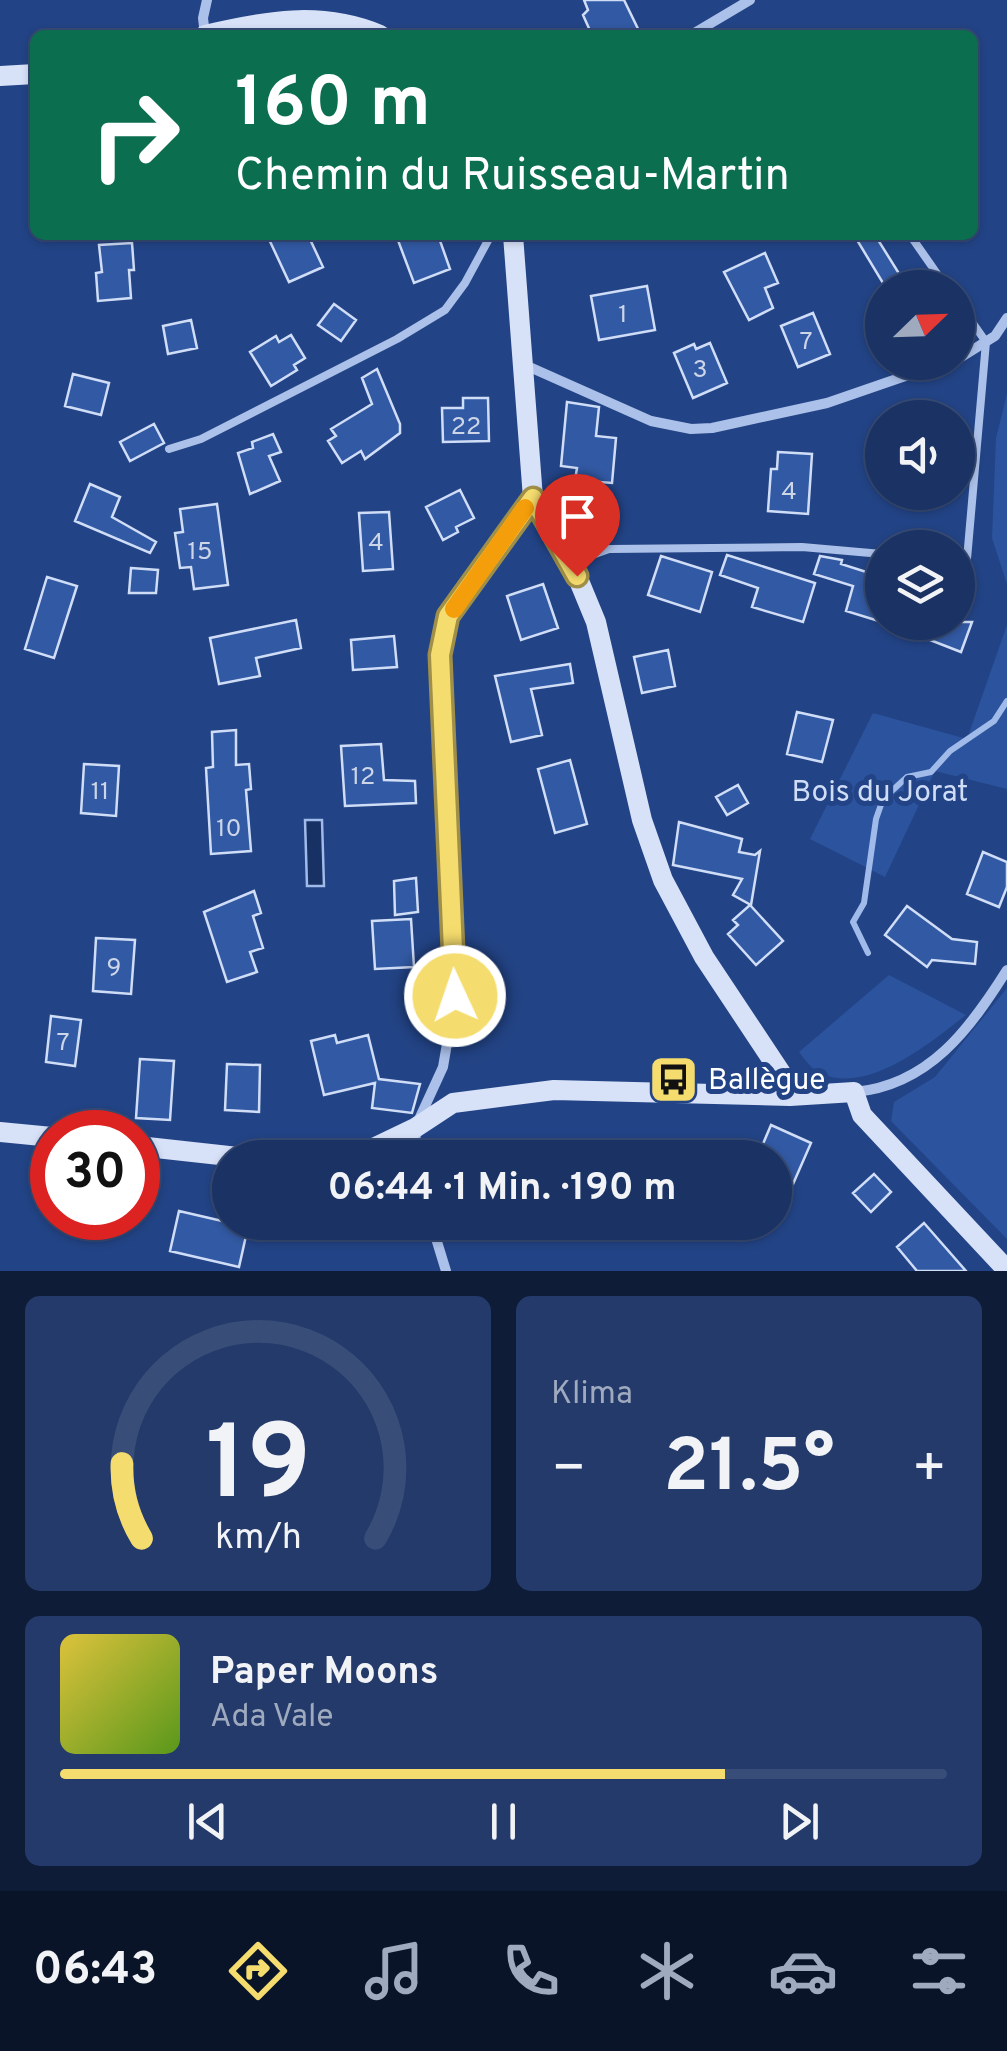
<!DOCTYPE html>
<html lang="de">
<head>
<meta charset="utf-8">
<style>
  :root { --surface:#1a3264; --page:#233a6a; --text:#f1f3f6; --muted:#9faabf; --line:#384d78; --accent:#f5dc6e }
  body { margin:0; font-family:Overpass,sans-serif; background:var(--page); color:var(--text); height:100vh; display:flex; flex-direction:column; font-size:38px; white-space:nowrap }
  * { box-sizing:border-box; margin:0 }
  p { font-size:32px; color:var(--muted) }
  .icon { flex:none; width:55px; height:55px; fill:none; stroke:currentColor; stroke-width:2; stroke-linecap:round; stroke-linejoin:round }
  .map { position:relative; height:1271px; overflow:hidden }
  .sheet { display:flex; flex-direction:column; gap:25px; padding:25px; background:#0e1c37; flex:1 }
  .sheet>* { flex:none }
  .hud { position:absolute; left:30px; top:30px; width:948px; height:210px; border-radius:15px; box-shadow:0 2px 8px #0004,0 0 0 2px var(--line); background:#0b6e4f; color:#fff; overflow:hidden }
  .needle { width:65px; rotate:67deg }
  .fabs { position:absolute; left:865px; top:270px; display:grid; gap:20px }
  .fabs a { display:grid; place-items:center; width:110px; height:110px; border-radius:50%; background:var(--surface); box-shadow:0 2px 8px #0004,0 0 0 2px var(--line); font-size:50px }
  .speed { position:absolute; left:30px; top:1110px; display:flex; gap:20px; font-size:50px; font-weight:700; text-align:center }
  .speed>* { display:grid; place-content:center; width:130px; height:130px; border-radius:50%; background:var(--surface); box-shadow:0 2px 8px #0004,0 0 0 2px var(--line); line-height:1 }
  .speed .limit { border:15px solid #d22; background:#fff; color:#111 }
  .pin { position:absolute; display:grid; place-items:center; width:85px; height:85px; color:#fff; margin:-102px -42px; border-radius:50% 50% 50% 0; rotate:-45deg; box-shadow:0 0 10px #0007 }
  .pin .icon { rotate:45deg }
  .me { position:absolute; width:110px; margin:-55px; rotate:357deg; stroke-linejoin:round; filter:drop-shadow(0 0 8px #0008) }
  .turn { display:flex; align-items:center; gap:35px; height:210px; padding:0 40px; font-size:45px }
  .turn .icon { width:130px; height:130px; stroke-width:2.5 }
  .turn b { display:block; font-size:70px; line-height:85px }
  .big { font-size:75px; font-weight:700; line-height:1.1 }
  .sheet .widget { flex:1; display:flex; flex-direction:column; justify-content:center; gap:15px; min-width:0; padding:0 35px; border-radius:15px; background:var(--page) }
  .sheet .dial { align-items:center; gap:0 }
  .dial svg { height:260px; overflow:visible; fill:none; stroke:var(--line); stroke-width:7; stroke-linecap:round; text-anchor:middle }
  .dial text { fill:var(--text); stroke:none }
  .song { display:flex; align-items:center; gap:30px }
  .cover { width:120px; height:120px; border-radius:15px; background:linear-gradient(135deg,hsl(50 70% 55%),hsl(90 70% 35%)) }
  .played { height:10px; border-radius:5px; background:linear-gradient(90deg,var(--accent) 75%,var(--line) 75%) }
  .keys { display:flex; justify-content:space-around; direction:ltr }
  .heat { display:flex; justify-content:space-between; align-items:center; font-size:55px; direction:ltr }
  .sheet .tiles { flex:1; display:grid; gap:25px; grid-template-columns:1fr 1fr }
  .widget:last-child { grid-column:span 2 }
  .trip { position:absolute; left:212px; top:1140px; width:580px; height:100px; border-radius:50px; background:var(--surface); box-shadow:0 2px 8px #0004,0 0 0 2px var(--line); font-weight:700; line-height:100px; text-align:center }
  .tab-bar { display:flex; height:160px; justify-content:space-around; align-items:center; background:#0a1428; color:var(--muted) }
  .tab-bar .icon { width:70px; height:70px }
  .tab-bar .on { color:var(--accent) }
  .tab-bar b { font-size:45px; color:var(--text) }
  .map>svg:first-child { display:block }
  .green { fill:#2c539d }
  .water { fill:#183165; stroke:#a0baea; stroke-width:2.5 }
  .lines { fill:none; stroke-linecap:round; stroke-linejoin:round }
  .stream { stroke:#a0baea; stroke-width:6 }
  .building { fill:#3259a3; stroke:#d0ddf7; stroke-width:2.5 }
  .lane { stroke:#acc1e9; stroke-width:8 }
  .street { stroke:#acc1e9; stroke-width:10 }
  .secondary { stroke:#d7e1f7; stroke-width:20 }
  .route-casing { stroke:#9f8f48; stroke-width:25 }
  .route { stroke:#f5dc6e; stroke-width:18 }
  .slow { stroke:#f59e0b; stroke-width:18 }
  .labels { text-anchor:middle; stroke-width:10; stroke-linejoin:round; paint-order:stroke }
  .number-label { font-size:25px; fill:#ccd6e8 }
  .park-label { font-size:30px; fill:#d0ddf7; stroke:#224385 }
  .poi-label { font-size:30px; fill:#fff; stroke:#224385; text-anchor:start }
</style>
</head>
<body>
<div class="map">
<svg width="1007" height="1271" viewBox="0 0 1007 1271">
  <rect width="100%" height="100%" fill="#224385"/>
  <path class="green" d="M 1007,394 L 1007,584 L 992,538 L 996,438 Z
    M 1007,625 L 1007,789 L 935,771 L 885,877 L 810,839 L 873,713 L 967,739 Z
    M 889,975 L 966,1015 C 931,1042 870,1094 822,1074 C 812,1070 805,1060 799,1052 Z
    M 1007,988 L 1007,1239 L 891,1121 L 894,1102 L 935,1077 Z"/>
  <path class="water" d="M 305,820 L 322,820 L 324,886 L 307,886 Z"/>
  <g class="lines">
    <path class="stream" d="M 868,953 L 853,922 L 864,903 L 876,819 L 883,799 L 907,777 L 931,772 L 950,751 L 994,721 L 1007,701"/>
  </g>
  <path class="building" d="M 584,0 L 624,0 L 641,35 L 592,35 L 583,15 L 588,10 Z
    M 267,235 L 308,235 L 323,267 L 289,282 Z
    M 396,235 L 438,235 L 450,269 L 414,283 Z
    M 854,235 L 875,235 L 908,288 L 886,288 Z
    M 132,243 L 134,270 L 129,270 L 131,298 L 98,301 L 96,273 L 102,272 L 99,245 Z
    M 765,253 L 778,283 L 765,288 L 773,308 L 749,320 L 724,272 Z
    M 647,286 L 655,330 L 599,340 L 591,296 Z
    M 334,304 L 356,320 L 341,341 L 318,325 Z
    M 813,313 L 830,354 L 798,367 L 781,326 Z
    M 191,320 L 197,348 L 168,354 L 163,326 Z
    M 291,335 L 305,358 L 294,365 L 297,370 L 271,386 L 250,352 L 276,336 L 279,342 Z
    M 710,343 L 727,383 L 693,398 L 674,353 L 694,344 L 696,349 Z
    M 377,369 L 400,424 L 400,433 L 365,459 L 361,451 L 342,463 L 328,441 L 336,436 L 331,429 L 372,404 L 362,378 Z
    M 73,374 L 109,383 L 101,415 L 65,406 Z
    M 463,398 L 488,398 L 489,441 L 443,442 L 442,408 L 463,408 Z
    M 567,402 L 599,407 L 596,436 L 616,438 L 612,483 L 575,480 L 577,468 L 561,466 Z
    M 154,424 L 164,443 L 130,461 L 120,442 Z
    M 273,434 L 281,452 L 269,456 L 280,481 L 250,494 L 238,453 L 253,448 L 252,442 Z
    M 778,452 L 812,454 L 808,514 L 768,511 L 771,469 L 777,469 Z
    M 90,484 L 120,497 L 112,517 L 156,542 L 150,553 L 75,521 Z
    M 460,490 L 474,518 L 456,527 L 458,532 L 443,540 L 426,507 Z
    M 217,504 L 228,585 L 194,589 L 191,567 L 180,568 L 175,533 L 183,532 L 180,509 Z
    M 389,512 L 393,569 L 363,571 L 359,513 Z
    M 727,555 L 815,583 L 803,622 L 752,607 L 758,588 L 720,575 Z
    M 661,556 L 712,572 L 700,612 L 648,595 Z
    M 820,556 L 842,560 L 841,564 L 882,577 L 882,622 L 846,611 L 853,586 L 814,574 Z
    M 131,568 L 158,570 L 156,593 L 129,593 Z
    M 47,577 L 77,586 L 54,658 L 25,649 Z
    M 543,584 L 558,628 L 521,640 L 507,596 Z
    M 296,620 L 301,648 L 256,658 L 260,676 L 219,684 L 210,638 Z
    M 936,622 L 972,622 L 961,652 L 930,640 Z
    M 394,636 L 397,667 L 353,670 L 351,640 Z
    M 668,650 L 675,686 L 642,693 L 634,657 Z
    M 570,664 L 573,683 L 531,689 L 542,735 L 511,742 L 495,676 Z
    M 797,712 L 833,720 L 822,762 L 787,754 Z
    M 236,730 L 236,765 L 249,764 L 251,789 L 246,790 L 251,851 L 211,854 L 206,768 L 213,767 L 212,732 Z
    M 381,744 L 384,780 L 415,781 L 416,803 L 345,806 L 341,746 Z
    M 570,760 L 587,824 L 555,833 L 538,769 Z
    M 84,764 L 119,766 L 116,816 L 81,813 Z
    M 738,785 L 748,803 L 727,815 L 716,797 Z
    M 679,822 L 742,839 L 739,852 L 755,855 L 760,851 L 751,905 L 733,895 L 742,879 L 673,865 Z
    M 983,852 L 1007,862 L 1007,887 L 999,907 L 967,894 Z
    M 416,878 L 418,912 L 395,915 L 394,881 Z
    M 254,891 L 261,913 L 253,916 L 263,948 L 250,952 L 257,972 L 227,982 L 204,912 Z
    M 750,905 L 783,941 L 756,965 L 728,934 L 738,925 L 733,920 Z
    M 907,906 L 952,939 L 977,942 L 975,964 L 932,960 L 927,967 L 885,935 Z
    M 411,919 L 414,967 L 375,969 L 372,921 Z
    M 96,938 L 135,940 L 131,994 L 93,991 Z
    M 51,1016 L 81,1020 L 75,1066 L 46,1062 Z
    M 335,1035 L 337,1043 L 368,1035 L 379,1079 L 420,1084 L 412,1113 L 372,1108 L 375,1083 L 324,1095 L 311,1041 Z
    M 140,1059 L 174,1061 L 170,1120 L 136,1118 Z
    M 227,1064 L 260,1065 L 259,1112 L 225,1110 Z
    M 771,1125 L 811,1143 L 793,1184 L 775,1176 L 775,1158 L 757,1158 Z
    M 874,1174 L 891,1192 L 871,1212 L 853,1193 Z
    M 179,1211 L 248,1227 L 239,1267 L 170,1251 Z
    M 924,1223 L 966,1271 L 917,1271 L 897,1247 Z"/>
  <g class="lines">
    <path class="lane" d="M 910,235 L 947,288
      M 958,302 L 986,342 L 965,582
      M 169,449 L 201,439 L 397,339 L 445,310 L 465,283 L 491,235
      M 570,563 L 609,549 L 802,547 L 882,554"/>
    <path class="street" d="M 205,35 L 203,18 L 207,0
      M 691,35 L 750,0
      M 958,359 L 995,336 L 1007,318
      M 525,365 L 651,421 L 691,429 L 712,428 L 827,403 L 946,362
      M 855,1092 C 929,1085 970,1029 1007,970
      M 417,1158 L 415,1128 L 443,1067 L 455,997 L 439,655 L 449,617 L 532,498
      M 431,1222 L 446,1271"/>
    <path class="secondary" d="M 205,35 C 265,21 321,10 380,35
      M 0,76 L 35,74
      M 513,235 L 533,498 L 577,576 L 596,622 L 642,820 L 663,880 L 704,957 L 785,1079 L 790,1096
      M 0,1132 L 52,1137
      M 138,1146 L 247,1158
      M 316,1158 L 365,1152 L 415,1128 L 453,1103 L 554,1090 L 790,1096 L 854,1092 L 862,1115 L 1007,1270"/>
  </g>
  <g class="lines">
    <defs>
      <path id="route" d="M 455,996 L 440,655 L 448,616 L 533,498 L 577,576"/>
    </defs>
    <use href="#route" class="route-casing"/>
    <use href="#route" class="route"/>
    <path class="slow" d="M 454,609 L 525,508"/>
  </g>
  <defs>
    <symbol id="bus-square" viewBox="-11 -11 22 22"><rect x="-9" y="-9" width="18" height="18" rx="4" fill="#f5dc6e" stroke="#224385"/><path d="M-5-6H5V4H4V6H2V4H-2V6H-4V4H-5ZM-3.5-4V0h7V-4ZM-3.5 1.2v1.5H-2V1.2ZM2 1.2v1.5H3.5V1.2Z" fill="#111"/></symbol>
  </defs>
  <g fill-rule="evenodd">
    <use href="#bus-square" x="646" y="1052" width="55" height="55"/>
  </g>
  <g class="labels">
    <g class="number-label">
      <text x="623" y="322">1</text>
      <text x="806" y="349">7</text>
      <text x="700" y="377">3</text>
      <text x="466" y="434">22</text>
      <text x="789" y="499">4</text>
      <text x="376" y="550">4</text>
      <text x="200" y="559">15</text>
      <text x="363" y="784">12</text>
      <text x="100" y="799">11</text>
      <text x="229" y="836">10</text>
      <text x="114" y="975">9</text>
      <text x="63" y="1050">7</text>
    </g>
    <g class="park-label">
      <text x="880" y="801">Bois du Jorat</text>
    </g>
    <g class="poi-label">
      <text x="708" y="1089">Ballègue</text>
    </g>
  </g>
</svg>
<div class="fabs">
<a><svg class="needle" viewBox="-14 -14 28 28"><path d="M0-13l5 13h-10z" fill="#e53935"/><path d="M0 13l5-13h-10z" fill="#9faabf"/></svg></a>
<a><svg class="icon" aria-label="sound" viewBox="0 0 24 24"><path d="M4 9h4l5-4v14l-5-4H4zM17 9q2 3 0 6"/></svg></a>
<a><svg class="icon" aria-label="layers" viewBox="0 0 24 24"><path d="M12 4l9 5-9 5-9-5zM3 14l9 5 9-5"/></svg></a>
</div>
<div class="speed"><div class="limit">30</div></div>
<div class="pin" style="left:577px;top:576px;background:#d93025"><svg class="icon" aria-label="arrive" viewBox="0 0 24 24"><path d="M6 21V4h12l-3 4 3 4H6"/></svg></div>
<svg class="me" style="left:455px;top:996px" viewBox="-20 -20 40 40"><circle r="17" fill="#f5dc6e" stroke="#fff" stroke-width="3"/><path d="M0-11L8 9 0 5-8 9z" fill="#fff"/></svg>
<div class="trip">06:44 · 1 Min. · 190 m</div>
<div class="hud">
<div class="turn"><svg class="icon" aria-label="right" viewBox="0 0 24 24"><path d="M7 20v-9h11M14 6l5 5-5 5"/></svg><div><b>160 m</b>Chemin du Ruisseau-Martin</div></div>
</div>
</div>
<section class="sheet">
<div class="tiles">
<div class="widget dial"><svg viewBox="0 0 100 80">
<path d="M14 69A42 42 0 1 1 86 69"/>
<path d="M14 69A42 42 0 0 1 8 46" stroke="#f5dc6e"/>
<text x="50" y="56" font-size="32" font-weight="700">19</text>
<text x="50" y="72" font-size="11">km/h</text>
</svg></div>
<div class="widget"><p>Klima</p>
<div class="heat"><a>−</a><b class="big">21.5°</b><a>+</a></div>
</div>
<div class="widget">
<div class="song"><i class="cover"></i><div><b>Paper Moons</b><p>Ada Vale</p></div></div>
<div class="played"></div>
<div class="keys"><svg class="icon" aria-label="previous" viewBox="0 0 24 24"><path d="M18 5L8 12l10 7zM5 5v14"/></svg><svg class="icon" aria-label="pause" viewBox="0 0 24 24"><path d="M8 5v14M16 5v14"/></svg><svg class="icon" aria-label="next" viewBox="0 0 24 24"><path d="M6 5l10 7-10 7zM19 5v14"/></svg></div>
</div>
</div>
</section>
<nav class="tab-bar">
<b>06:43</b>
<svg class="icon on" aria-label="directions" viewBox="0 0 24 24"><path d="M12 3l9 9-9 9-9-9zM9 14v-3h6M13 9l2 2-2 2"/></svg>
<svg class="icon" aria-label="music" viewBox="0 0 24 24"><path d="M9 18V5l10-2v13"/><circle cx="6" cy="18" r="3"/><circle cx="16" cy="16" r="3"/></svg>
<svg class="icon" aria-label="phone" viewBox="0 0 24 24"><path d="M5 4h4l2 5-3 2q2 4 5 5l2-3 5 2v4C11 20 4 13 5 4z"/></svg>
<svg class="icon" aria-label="climate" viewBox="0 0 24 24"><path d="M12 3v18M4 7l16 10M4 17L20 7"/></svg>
<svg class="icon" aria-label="car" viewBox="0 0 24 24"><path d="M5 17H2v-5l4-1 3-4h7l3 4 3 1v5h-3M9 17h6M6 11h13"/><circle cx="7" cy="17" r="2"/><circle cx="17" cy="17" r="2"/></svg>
<svg class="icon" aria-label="filters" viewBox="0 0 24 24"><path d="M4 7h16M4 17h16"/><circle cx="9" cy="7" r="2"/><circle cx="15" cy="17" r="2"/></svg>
</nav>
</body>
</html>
